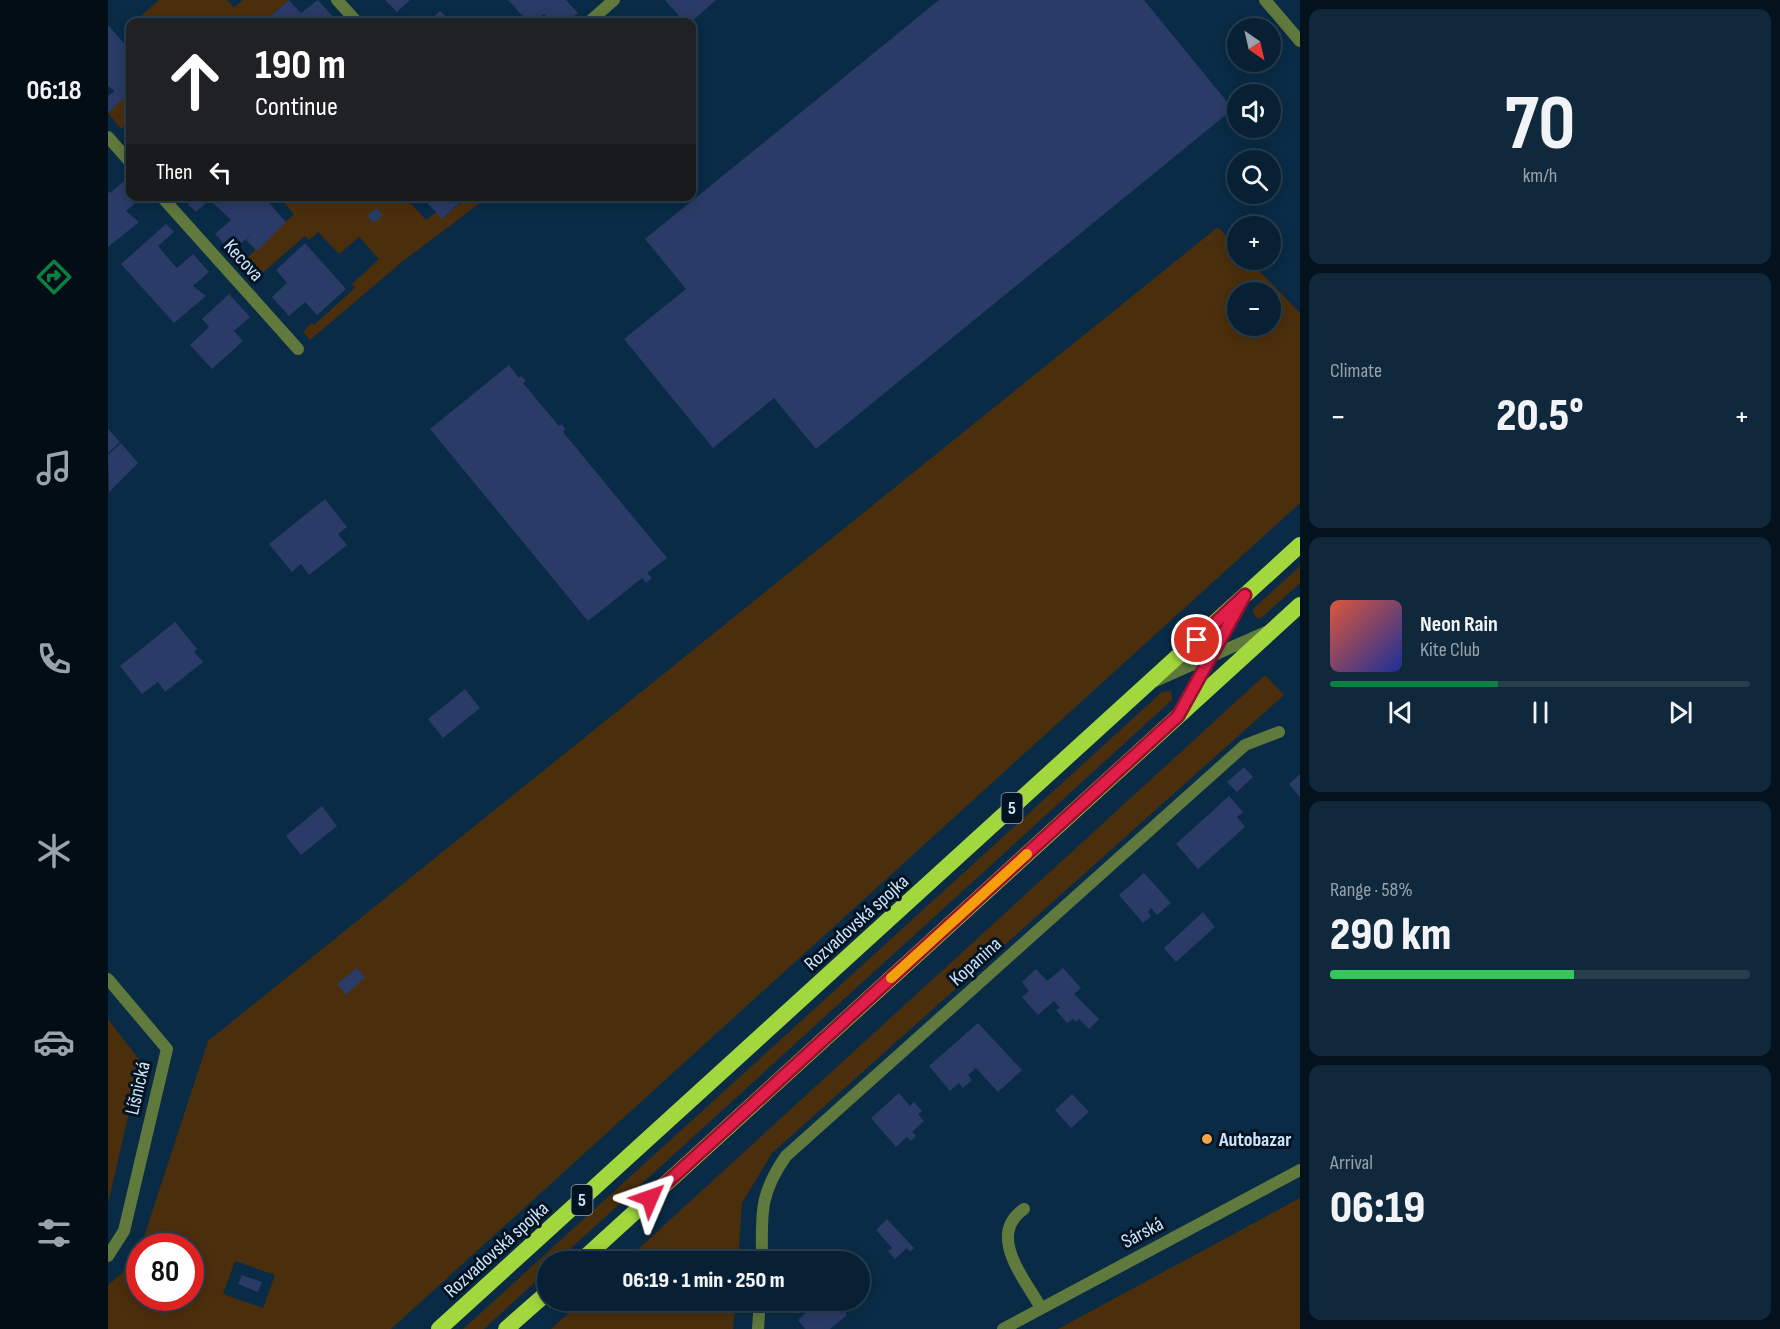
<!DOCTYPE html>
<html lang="en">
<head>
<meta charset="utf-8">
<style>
  :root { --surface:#072034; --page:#10283c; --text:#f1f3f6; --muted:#98a3ac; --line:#283e4f; --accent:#0b8043 }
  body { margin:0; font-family:"Sofia Sans Condensed",sans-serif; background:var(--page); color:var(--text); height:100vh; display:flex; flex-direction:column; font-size:22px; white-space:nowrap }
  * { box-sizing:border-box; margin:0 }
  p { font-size:20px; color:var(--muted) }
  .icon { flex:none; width:33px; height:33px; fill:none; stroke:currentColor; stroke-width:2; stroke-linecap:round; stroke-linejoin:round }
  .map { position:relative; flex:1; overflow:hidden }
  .side { display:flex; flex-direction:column; gap:9px; padding:9px; background:#04121d; width:480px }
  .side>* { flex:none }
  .banner { position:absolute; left:18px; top:18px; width:570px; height:183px; border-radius:12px; box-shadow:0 3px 15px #0003,0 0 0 2px var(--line); background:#202124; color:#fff; overflow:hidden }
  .needle { width:39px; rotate:146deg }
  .buttons { position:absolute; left:1119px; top:18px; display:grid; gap:12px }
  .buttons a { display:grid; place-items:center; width:54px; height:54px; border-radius:50%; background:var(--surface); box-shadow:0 3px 15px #0003,0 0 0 2px var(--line); font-size:30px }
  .speed { position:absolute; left:18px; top:1233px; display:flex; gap:12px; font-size:30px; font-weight:700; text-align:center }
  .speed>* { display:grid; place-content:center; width:78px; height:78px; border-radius:50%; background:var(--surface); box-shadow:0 3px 15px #0003,0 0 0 2px var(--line); line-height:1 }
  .speed .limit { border:9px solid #d22; background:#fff; color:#111 }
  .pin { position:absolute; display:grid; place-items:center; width:51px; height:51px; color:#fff; margin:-26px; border:3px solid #fff; border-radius:50%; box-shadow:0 2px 6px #0007 }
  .me { position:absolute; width:66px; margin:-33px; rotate:47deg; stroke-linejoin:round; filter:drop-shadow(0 0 4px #0008) }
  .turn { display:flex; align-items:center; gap:21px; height:126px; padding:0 30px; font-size:27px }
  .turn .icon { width:78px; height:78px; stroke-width:2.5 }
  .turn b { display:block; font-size:42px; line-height:51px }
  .then { display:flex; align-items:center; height:57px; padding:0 30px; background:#0003; gap:12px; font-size:22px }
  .big { font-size:45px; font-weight:800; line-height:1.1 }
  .side .card { flex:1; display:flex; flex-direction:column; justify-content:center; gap:9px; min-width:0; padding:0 21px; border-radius:12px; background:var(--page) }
  .side .dial { align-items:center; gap:0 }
  .dial b { font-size:78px; line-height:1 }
  .song { display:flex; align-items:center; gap:18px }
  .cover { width:72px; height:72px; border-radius:9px; background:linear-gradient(135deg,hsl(10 70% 55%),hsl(230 70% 35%)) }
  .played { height:6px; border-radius:3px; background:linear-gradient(90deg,var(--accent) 40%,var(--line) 40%) }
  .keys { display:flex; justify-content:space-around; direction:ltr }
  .heat { display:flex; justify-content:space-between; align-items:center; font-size:33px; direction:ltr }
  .charge { height:9px; border-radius:4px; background:linear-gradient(90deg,#34c759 58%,var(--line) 0) }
  .trip { position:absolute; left:429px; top:1251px; width:333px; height:60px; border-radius:30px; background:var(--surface); box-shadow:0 3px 15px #0003,0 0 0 2px var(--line); font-weight:800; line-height:60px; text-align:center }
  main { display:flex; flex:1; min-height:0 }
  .menu { display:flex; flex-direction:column; width:108px; justify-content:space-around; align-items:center; background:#030d15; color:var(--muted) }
  .menu .icon { width:42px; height:42px }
  .menu .selected { color:var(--accent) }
  .menu b { font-size:27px; color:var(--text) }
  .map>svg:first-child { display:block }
  .green { fill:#4b2f0c; fill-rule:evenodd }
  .building { fill:#2b3b67 }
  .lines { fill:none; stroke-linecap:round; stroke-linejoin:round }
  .service { stroke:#60793c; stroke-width:12 }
  .minor { stroke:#60793c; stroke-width:12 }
  .tertiary { stroke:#60793c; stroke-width:12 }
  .trunk { stroke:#a2d83d; stroke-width:16 }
  .route-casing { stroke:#92132f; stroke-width:15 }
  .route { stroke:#e11d48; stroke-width:10 }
  .slow { stroke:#f59e0b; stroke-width:10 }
  .poi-dot { fill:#f4a344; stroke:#031322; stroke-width:2 }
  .labels { text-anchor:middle; stroke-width:6; stroke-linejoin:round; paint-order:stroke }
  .shield { fill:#031322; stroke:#90a6ba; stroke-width:1.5 }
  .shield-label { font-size:18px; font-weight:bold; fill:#cde5fb }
  .street-label { font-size:20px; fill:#cde5fb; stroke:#031322 }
  .poi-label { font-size:20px; font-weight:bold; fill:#cde5fb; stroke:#031322; text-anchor:start }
</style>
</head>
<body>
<main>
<nav class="menu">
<b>06:18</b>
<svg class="icon selected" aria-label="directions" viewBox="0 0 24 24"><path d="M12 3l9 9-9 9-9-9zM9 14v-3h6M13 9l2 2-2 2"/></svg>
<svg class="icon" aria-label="music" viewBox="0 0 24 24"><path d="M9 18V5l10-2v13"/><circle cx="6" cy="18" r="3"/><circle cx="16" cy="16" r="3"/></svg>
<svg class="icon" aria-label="phone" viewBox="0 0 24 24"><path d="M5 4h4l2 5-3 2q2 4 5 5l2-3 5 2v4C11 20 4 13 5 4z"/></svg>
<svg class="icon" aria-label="climate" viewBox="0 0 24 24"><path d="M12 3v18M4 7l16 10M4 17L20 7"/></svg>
<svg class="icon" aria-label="car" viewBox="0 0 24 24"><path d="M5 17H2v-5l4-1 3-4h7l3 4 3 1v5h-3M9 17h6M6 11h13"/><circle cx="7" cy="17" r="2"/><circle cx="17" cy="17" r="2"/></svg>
<svg class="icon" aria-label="filters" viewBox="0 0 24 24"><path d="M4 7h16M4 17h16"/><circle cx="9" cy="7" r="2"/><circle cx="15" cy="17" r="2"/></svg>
</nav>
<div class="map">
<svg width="1192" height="1329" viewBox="0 0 1192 1329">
  <rect width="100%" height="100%" fill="#092b46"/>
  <path class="green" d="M 51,0 L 119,0 L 126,7 L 135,0 L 181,0 L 156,22 L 26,22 Z
    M 22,92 L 22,120 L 13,129 L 0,113 Z
    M 171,197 L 301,197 L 299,199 L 318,220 L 328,212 L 335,218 L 359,197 L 380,197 L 295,261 L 202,340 L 195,332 L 204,323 L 206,325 L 247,288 L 244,284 L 271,259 L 251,237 L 231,254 L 210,232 L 201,240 L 197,236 L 153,274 L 139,258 L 186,214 Z
    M 1110,227 L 1129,248 L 1130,260 L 1141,260 L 1192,313 L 1192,503 L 283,1329 L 0,1329 L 0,1285 L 29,1260 L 31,1252 L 32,1298 L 82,1298 L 82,1246 L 33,1246 L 100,1041 ZM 1130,292 L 1162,292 L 1162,326 L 1130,326 ZM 127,1261 L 167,1275 L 155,1308 L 115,1294 Z
    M 1192,566 L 1192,583 L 1153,618 L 1148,618 L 1144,610 Z
    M 1157,675 L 1176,695 L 664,1153 L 634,1203 L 630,1261 L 517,1261 Z
    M 1063,691 L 1064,700 L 449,1261 L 440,1262 L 439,1271 L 376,1329 L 355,1329 L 1054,692 Z
    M 0,1019 L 33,1062 L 0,1203 Z
    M 1192,1198 L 1192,1329 L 950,1329 Z
    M 475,1300 L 628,1301 L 625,1329 L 443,1329 Z"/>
  <path class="building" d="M 181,0 L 193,13 L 210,0 L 226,18 L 221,22 L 156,22 Z
    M 277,0 L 302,0 L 289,12 Z
    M 400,0 L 458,0 L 470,13 L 458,22 L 443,22 L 436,14 L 427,22 L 420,22 Z
    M 557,0 L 608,0 L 583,22 L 576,22 Z
    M 831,0 L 1036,0 L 1125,109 L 708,449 L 666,398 L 605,448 L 516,339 L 578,289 L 537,239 Z
    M 332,11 L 344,22 L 320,22 Z
    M 0,25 L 22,50 L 22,92 L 0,113 L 0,96 L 7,91 L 0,86 Z
    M 18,179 L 22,184 L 22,196 L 35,196 L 18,211 L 31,222 L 0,247 L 0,191 L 2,193 Z
    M 88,196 L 155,196 L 178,222 L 149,251 L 138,240 L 144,234 L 123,252 L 107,234 L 123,220 L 103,201 L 104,198 L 88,212 L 80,204 Z
    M 313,196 L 359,196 L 334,219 Z
    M 268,208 L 275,215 L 266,223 L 259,216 Z
    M 58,224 L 66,232 L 50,246 L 60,258 L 69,268 L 85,254 L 101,272 L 85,286 L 98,296 L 66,323 L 13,264 Z
    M 197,243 L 238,289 L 209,315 L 197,302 L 181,316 L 164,297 L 179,283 L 168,270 Z
    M 121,294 L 142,317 L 126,331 L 135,341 L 104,369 L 82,345 L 101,327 L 94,319 Z
    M 401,365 L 411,378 L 413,376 L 418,381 L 415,383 L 451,426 L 454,424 L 457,429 L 455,432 L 559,558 L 539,573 L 544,578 L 538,583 L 534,578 L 480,621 L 322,429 Z
    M 0,429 L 12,442 L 0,453 Z
    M 13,443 L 30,463 L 1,492 L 0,455 Z
    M 217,499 L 239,527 L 230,534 L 239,545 L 201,575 L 193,564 L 184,572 L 161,544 Z
    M 67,622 L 89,649 L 86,652 L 95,662 L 57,692 L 50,682 L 34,694 L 12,666 Z
    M 357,689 L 372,708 L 335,738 L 320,719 Z
    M 1136,767 L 1145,777 L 1129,792 L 1119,782 Z
    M 1192,774 L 1192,797 L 1181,784 Z
    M 1121,796 L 1135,812 L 1129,817 L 1137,827 L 1090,869 L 1068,844 Z
    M 214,806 L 229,826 L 193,855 L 178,836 Z
    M 1036,873 L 1063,903 L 1049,915 L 1043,908 L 1040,912 L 1043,916 L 1035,923 L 1011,895 Z
    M 1095,912 L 1107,927 L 1068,962 L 1056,948 Z
    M 249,968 L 257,977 L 238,995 L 229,984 Z
    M 955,968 L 973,988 L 966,994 L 991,1019 L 981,1029 L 971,1019 L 968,1022 L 965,1019 L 959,1023 L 948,1010 L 952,1008 L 946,1001 L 930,1015 L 914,997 L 921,991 L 914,982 L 928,969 L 939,981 Z
    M 870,1023 L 914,1070 L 890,1092 L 868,1068 L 860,1075 L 864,1080 L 855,1088 L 851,1083 L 842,1091 L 821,1066 Z
    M 791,1093 L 802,1106 L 806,1102 L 814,1111 L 810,1114 L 816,1121 L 804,1132 L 808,1136 L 803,1141 L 799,1137 L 788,1147 L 763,1118 Z
    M 964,1094 L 981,1112 L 963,1128 L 947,1110 Z
    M 779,1219 L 806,1248 L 802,1252 L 799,1248 L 787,1259 L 780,1251 L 784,1248 L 768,1230 Z
    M 736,1258 L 737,1262 L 700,1262 L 700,1259 Z
    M 134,1275 L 154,1282 L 150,1292 L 130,1284 Z
    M 701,1300 L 738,1300 L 738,1316 L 722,1329 L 697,1329 L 690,1320 L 701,1310 Z"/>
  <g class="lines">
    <path class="service" d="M 1157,0 L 1192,41
      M 1047,681 L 1158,632
      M 1075,707 L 1132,604
      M 916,1209 C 878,1235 917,1279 933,1308"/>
    <path class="minor" d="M 229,0 L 249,22
      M 481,22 L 506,0
      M 0,137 L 22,162
      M 53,196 L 190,349
      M 0,979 L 59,1049 L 16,1231 L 0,1256
      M 654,1262 C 654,1215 650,1196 678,1156 L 1137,745 L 1171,732
      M 650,1329 L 652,1300"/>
    <path class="tertiary" d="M 895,1329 L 1192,1170"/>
    <path class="trunk" d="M 472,1262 L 1192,605
      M 331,1329 L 1192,545
      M 398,1329 L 440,1292"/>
  </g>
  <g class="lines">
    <defs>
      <path id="route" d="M 542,1198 L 1070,716 L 1137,595 L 1089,640"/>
    </defs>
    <use href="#route" class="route-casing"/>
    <use href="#route" class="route"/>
    <path class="slow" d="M 783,978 L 919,854"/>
  </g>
  <circle class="poi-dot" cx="1099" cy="1139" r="6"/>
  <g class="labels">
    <g class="shield">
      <rect x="893.5" y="793" width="21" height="30" rx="4.5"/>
      <rect x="463.5" y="1185" width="21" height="30" rx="4.5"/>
    </g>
    <g class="shield-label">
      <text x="904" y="814">5</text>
      <text x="474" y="1206">5</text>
    </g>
    <g class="street-label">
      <text transform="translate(136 260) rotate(48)" y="7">Kecova</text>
      <text transform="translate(748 922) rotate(-42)" y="7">Rozvadovská spojka</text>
      <text transform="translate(867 961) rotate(-42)" y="7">Kopanina</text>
      <text transform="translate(29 1088) rotate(-77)" y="7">Líšnická</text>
      <text transform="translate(1034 1232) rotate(-28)" y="7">Sárská</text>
      <text transform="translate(388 1249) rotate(-42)" y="7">Rozvadovská spojka</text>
    </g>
    <g class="poi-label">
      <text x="1111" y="1146">Autobazar</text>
    </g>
  </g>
</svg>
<div class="buttons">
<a><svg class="needle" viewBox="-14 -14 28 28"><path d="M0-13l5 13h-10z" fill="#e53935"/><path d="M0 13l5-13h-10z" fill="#98a3ac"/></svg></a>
<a><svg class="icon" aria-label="sound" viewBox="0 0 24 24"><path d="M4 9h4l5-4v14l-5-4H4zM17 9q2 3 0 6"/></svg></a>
<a><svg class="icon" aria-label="search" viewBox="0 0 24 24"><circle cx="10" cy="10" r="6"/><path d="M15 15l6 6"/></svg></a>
<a>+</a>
<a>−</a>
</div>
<div class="speed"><div class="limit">80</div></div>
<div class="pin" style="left:1089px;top:640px;background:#d93025"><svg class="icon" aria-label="arrive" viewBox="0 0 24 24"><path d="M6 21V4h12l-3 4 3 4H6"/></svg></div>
<svg class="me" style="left:542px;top:1198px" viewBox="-20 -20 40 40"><path d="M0-17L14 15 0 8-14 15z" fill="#e11d48" stroke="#fff" stroke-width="4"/></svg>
<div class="trip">06:19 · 1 min · 250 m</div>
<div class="banner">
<div class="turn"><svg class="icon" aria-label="ahead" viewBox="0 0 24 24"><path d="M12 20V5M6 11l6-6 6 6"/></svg><div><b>190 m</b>Continue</div></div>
<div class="then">Then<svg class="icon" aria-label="left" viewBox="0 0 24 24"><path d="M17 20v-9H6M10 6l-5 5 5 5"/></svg></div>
</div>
</div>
<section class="side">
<div class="card dial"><b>70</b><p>km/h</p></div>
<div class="card"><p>Climate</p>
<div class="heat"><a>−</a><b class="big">20.5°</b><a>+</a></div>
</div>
<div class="card">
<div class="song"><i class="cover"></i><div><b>Neon Rain</b><p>Kite Club</p></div></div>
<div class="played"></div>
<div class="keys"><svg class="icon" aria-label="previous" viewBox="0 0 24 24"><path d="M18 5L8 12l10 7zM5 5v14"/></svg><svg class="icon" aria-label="pause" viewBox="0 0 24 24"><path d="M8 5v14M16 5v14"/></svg><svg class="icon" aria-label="next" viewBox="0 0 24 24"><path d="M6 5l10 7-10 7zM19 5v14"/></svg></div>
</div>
<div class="card"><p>Range · 58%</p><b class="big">290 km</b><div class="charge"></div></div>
<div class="card"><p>Arrival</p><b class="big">06:19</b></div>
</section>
</main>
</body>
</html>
